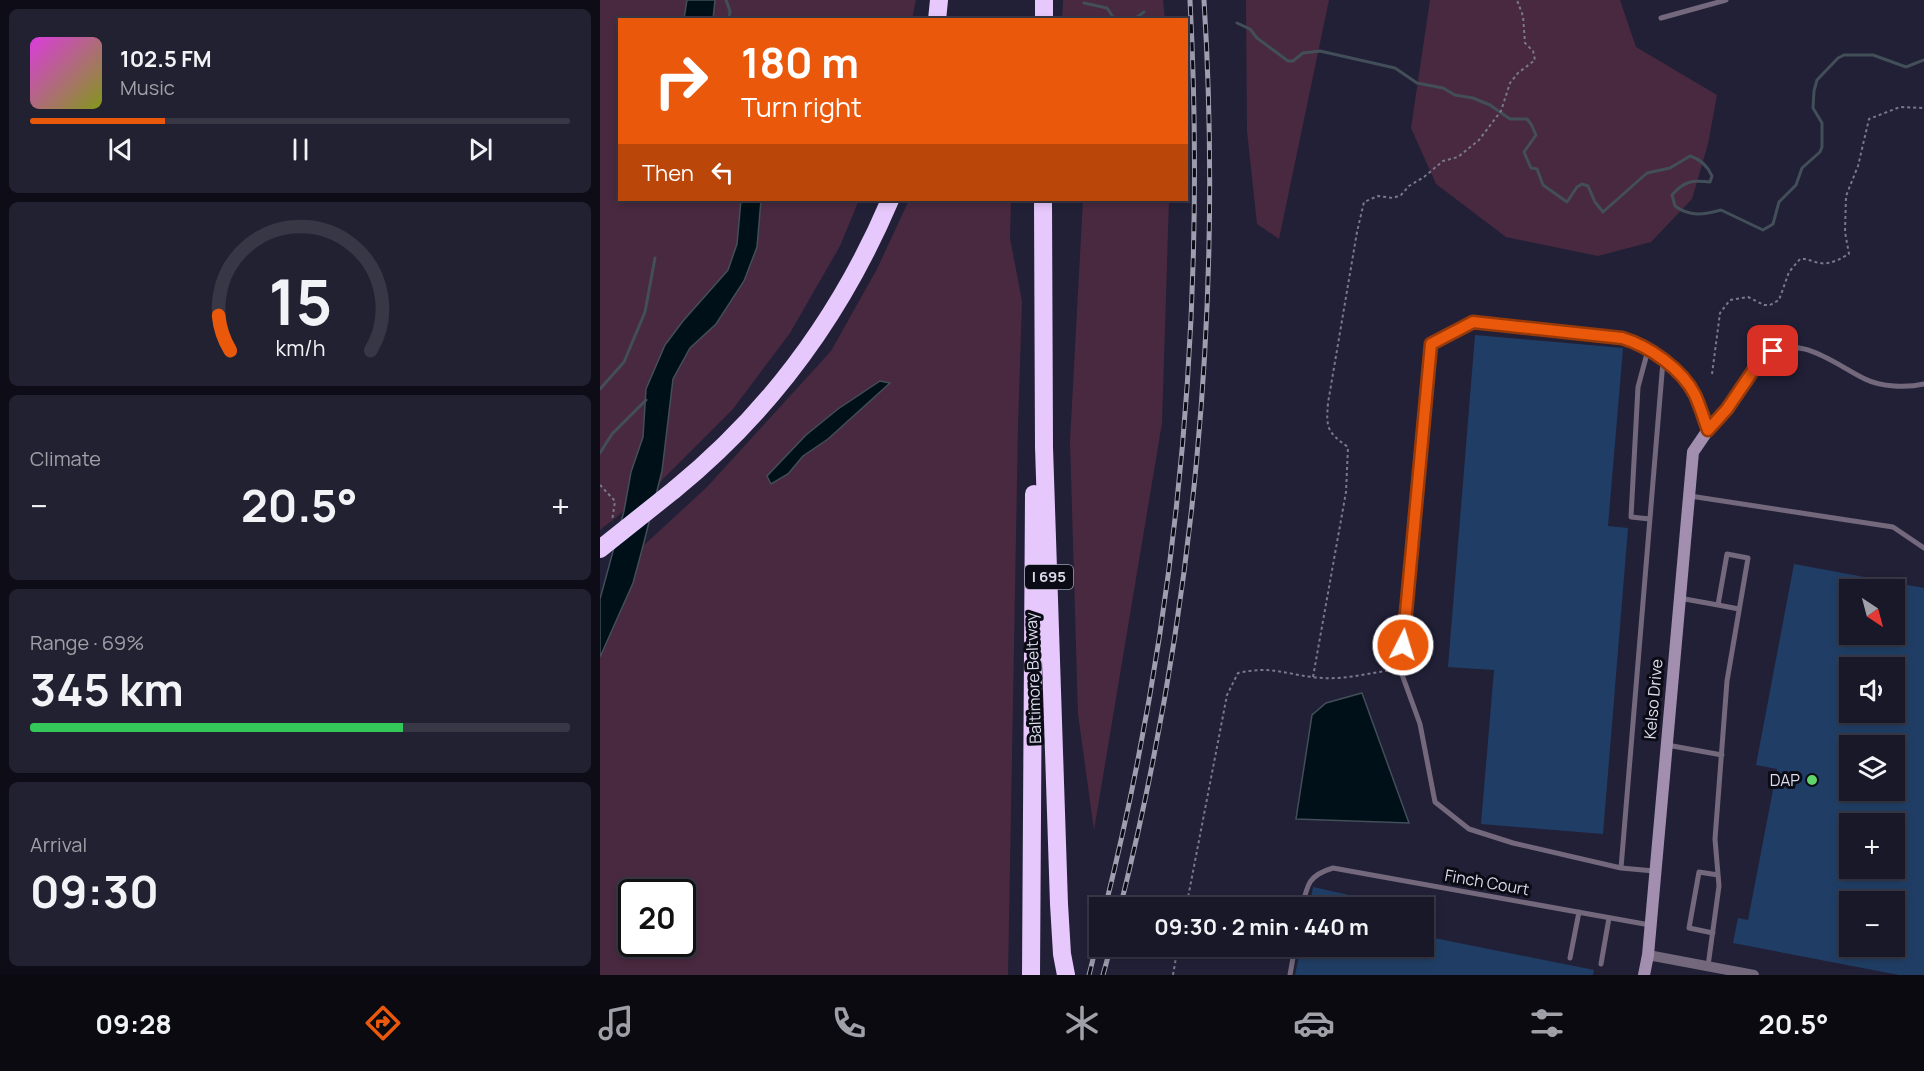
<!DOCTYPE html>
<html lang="en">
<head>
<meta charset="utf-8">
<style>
  :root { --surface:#191829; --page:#222131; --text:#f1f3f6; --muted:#9fa0a8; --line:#373746; --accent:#ea580c }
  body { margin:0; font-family:Manrope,sans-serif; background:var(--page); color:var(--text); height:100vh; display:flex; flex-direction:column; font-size:22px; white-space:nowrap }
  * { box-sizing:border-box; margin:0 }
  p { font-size:20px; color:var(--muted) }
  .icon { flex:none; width:33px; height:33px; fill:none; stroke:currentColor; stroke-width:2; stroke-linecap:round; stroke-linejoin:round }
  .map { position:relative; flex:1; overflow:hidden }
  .details { display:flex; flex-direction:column; gap:9px; padding:9px; background:#0e0d17; width:600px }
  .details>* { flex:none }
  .guide { position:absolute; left:18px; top:18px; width:570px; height:183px; border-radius:0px; box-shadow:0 3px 9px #0003,0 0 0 2px var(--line); background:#ea580c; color:#fff; overflow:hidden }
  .needle { width:39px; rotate:144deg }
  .buttons { position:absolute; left:1239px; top:579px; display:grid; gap:12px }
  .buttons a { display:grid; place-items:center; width:66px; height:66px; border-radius:0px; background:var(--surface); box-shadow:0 3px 9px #0003,0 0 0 2px var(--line); font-size:30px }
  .speed { position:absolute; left:18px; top:879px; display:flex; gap:12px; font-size:30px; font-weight:700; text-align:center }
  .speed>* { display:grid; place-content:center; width:78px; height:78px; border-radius:50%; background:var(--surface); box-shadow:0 3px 9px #0003,0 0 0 2px var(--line); line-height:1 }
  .speed .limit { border:3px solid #111; border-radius:9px; background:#fff; color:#111 }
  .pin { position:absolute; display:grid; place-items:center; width:51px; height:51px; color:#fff; margin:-26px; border-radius:12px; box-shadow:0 3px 9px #0006 }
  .me { position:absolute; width:66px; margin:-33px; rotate:5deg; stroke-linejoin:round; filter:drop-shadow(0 0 4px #0008) }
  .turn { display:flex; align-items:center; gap:21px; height:126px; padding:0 24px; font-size:27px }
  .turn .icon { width:78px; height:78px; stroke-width:2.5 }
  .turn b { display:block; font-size:42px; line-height:51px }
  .then { display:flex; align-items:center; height:57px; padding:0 24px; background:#0003; gap:12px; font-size:22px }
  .big { font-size:45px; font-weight:700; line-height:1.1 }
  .details .tile { flex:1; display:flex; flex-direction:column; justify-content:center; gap:9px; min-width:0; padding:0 21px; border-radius:9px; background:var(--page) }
  .details .dial { align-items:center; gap:0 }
  .dial svg { height:156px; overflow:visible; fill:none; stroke:var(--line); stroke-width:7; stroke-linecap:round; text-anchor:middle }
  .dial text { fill:var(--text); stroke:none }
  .song { display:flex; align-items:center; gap:18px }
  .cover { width:72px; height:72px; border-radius:9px; background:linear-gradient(135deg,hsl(300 70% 55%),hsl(70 70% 35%)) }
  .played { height:6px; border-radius:3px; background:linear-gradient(90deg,var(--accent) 25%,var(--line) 25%) }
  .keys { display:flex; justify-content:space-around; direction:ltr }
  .heat { display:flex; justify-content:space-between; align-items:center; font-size:33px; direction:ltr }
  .charge { height:9px; border-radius:4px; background:linear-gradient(90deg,#34c759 69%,var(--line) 0) }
  .trip { position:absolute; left:489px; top:897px; width:345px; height:60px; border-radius:0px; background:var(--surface); box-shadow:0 3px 9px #0003,0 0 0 2px var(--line); font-weight:700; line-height:60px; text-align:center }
  .menu { display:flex; height:96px; justify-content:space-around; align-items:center; background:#0a0a10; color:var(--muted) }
  .menu .icon { width:42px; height:42px }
  .menu .selected { color:var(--accent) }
  .menu b { font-size:27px; color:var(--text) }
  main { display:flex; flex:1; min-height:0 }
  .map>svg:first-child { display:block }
  .green { fill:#49293f; fill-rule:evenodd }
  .water { fill:#001018; stroke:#424e58; stroke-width:1.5 }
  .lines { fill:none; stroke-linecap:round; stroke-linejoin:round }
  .stream { stroke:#424e58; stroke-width:3 }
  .building { fill:#203e65; fill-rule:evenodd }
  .path { stroke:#79798c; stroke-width:2; stroke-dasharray:3 3; stroke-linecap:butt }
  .lane { stroke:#74687c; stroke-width:5 }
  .street { stroke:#74687c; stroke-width:10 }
  .secondary { stroke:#a28fb0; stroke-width:12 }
  .highway { stroke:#e7c8fc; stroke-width:18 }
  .rail-casing { stroke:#9e9eb0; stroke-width:5 }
  .rail { stroke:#0b0b15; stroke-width:3; stroke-dasharray:9; stroke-linecap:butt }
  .highway-bridge { stroke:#e7c8fc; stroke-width:18 }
  .route-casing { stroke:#983908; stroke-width:15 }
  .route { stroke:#ea580c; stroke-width:10 }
  .poi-dot { fill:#60d56a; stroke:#0b0b15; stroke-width:2 }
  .labels { text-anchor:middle; stroke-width:6; stroke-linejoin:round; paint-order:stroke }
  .shield { fill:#0b0b15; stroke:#9d9eac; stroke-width:1.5 }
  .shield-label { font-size:15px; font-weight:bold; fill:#dcddec }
  .street-label { font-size:16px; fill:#dcddec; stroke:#0b0b15 }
  .poi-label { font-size:16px; fill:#dcddec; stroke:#0b0b15; text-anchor:end }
</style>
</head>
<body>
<main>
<section class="details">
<div class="tile">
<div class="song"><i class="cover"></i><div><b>102.5 FM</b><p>Music</p></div></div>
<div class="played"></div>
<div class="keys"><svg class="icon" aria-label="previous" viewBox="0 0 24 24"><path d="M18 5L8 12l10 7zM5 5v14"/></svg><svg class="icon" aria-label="pause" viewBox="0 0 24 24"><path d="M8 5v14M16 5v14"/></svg><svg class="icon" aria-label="next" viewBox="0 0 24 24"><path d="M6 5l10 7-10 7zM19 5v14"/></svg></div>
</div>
<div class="tile dial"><svg viewBox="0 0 100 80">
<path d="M14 69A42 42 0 1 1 86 69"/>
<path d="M14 69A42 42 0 0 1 8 51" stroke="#ea580c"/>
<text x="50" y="56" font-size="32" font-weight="700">15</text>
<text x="50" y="72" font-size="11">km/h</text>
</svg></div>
<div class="tile"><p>Climate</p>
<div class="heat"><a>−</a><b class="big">20.5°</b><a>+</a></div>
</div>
<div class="tile"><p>Range · 69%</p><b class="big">345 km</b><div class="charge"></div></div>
<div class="tile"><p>Arrival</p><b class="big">09:30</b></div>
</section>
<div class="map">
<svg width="1324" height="975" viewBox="0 0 1324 975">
  <rect width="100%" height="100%" fill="#212037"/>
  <path class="green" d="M 0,0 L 87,0 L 84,19 L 20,20 L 20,200 L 142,201 L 137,244 L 128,270 L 83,321 L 65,345 L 46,389 L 43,437 L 31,472 L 24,511 L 0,530 Z
    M 115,0 L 316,0 L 312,19 L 113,19 Z
    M 463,0 L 563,0 L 565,19 L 462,19 Z
    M 646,0 L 729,0 L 679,239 L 657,224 L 647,131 Z
    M 830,0 L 1020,0 L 1036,47 L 1117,95 L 1108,144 L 1092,199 L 1051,242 L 998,256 L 906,237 L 836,184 L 811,128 Z
    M 161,200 L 259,200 L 240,246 L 190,333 L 133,409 L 58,484 L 73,379 L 90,348 L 116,324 L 157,247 Z
    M 309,200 L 411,200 L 410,238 L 422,301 L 418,425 L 408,975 L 0,975 L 0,657 L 33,583 L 43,546 L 107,487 L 231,351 L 277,269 ZM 32,892 L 82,892 L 82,944 L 32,944 Z
    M 483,200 L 569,200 L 562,423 L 494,830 L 478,714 L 470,441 Z"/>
  <path class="water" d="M 87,0 L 115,0 L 113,19 L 84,19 Z
    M 141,200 L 161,200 L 157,247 L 144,281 L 116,324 L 90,348 L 73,379 L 62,471 L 43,546 L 33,583 L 0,657 L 0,599 L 24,511 L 31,472 L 43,437 L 46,389 L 65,345 L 83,321 L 128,270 L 137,244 Z
    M 280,381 L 290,383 L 228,439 L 203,456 L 188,474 L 171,484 L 167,476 L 206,435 L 238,409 Z
    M 762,693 L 809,823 L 696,819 L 712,715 L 726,703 Z"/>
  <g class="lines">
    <path class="stream" d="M 126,0 L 130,11 L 129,20
      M 484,3 L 507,8 L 515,20
      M 533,20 L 544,12
      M 637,23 L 650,29 L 657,38 L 688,61 L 693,61 L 703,53 L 720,51 L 795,68 L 817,83 L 843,88 L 855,95 L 873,98 L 890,105 L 910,119 L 927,119 L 931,124 L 936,135 L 924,152 L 931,168 L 937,169 L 943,185 L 967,202 L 977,187 L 982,184 L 988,186 L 995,202 L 1003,212 L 1047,173 L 1070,168 L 1090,156 C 1100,159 1108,167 1112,176 L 1110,182 C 1092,180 1084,181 1072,195 L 1075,206 C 1090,217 1103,215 1121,210 L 1163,230 L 1173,224 L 1179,202 L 1196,185 L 1202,168 L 1220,152 L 1222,147 L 1222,123 L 1213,108 L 1214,91 L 1217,80 L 1238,58 L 1244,55 L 1273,55 L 1306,67 L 1324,60
      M 0,389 L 24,362 L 45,312 L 55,258
      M 0,453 L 12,434 L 46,400"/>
  </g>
  <path class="building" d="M 875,335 L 1023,348 L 1008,526 L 1028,528 L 1003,834 L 881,824 L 894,670 L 848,667 Z
    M 1194,564 L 1324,588 L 1324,975 L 1299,975 L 1133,943 L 1138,918 L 1148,920 L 1177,769 L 1156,765 ZM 1250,590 L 1294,590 L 1294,634 L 1250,634 ZM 1250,668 L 1294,668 L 1294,712 L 1250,712 ZM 1250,746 L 1294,746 L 1294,790 L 1250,790 ZM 1250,824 L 1294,824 L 1294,868 L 1250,868 ZM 1250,902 L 1294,902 L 1294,946 L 1250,946 Z
    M 713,887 L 758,897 L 756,908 L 709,908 Z
    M 824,936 L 994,970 L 993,975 L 695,975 L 701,946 L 824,946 Z"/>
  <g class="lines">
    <path class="path" d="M 1112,374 L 1120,313 L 1130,300 L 1148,297 L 1164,305 L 1170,305 L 1179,300 L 1189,272 L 1200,259 C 1207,258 1212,262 1220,263 C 1230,265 1240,259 1249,254 L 1245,232 L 1246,196 L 1258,166 L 1269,119 L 1300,107 L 1324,108
      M 0,485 L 15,501 L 12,521
      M 713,677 L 746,492 L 748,447 C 727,432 726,428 728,403 L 757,232 L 764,202 L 778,196 L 793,198 L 801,195 L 809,186 L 824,177 L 843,161 L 858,157 L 879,140 L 901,111 L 910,83 L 918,73 L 935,60 L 933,51 L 925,43 L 923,16 L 917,0
      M 586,908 L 627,695 L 638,673 C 671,666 681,673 712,677 C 739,681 765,674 791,670
      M 573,975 L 578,946"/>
    <path class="lane" d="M 1061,18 L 1126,0
      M 1048,350 L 1038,387 L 1031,517 L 1050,519
      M 1090,496 L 1293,527 L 1324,548
      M 1079,598 L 1118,605 L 1127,554 L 1148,558 L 1127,681 L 1115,839 L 1119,886 L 1108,966
      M 1118,605 L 1139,609
      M 1067,745 L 1122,755
      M 1021,868 L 1063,361
      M 1054,871 L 1021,868 L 913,843 L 869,829 L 835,802 L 820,724 L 800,669 L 831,344 L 873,322 L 1022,338 C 1049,346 1082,369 1095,395 C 1100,406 1104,419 1108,430 C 1115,422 1123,415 1129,406 C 1139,392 1151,367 1164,357 C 1198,331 1234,364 1265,379 C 1281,387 1307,388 1324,384
      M 702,908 C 707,884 709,875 733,868 L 1050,925
      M 1113,933 L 1089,928 L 1099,872 L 1118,875
      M 970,958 L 979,912
      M 1001,964 L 1009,918
      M 690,975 L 695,946"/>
    <path class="street" d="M 1048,955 L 1154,975"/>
    <path class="secondary" d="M 1044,975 L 1048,955 L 1093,452 L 1108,430"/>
    <path class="highway" d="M 337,20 L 339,0
      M 444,20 L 444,0
      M 443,200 L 444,447 L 459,904 L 462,954 L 466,975
      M 74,490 C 170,412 242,313 290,200
      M 431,975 L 434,494"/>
    <defs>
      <path id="rail" d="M 505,908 C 579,611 606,305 590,0
        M 520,908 C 594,613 623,304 604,0
        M 489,975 L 500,931
        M 503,975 L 511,946"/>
    </defs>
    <use href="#rail" class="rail-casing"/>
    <use href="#rail" class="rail"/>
    <path class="highway-bridge" d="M 0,549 L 74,490"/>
  </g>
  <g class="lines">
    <defs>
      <path id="route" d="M 803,645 L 831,344 L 873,322 L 1022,338 C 1049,346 1082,369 1095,395 C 1100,406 1104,419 1108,430 L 1127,409 L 1161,359 L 1173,351"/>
    </defs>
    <use href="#route" class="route-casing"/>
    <use href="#route" class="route"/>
  </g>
  <circle class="poi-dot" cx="1212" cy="780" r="6"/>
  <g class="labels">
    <rect class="shield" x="425" y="565" width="48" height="24" rx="4.5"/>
    <g class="shield-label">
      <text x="449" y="582">I 695</text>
    </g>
    <g class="street-label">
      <text transform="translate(433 678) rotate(-92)" y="6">Baltimore Beltway</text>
      <text transform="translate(1053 699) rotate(-85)" y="6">Kelso Drive</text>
      <text transform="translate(887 882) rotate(10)" y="6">Finch Court</text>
    </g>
    <g class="poi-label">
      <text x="1200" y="786">DAP</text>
    </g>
  </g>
</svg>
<div class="buttons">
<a><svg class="needle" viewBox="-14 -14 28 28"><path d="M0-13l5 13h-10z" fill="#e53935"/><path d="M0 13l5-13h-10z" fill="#9fa0a8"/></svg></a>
<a><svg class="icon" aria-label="sound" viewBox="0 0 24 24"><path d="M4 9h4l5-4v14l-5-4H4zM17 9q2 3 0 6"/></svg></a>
<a><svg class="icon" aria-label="layers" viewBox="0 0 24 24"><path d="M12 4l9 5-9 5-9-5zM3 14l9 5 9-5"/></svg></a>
<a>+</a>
<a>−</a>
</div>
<div class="speed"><div class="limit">20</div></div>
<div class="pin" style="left:1173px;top:351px;background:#d93025"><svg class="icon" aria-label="arrive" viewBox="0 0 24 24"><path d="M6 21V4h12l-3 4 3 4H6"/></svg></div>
<svg class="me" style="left:803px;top:645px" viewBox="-20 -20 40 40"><circle r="17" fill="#ea580c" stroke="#fff" stroke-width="3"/><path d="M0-11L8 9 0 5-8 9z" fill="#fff"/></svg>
<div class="trip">09:30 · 2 min · 440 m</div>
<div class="guide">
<div class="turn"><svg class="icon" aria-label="right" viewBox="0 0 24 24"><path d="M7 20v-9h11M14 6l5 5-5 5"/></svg><div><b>180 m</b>Turn right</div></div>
<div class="then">Then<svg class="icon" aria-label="left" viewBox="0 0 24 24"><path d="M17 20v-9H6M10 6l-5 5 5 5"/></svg></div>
</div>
</div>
</main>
<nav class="menu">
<b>09:28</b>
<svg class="icon selected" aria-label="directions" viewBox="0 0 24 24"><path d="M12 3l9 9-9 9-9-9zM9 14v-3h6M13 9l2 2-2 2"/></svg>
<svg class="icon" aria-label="music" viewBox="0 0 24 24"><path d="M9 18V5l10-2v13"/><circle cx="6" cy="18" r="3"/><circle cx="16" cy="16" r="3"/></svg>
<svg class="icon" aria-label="phone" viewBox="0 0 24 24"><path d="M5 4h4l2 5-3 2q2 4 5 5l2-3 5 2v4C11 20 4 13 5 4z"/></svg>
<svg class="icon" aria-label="climate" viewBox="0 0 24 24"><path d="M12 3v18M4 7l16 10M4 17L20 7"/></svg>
<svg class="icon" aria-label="car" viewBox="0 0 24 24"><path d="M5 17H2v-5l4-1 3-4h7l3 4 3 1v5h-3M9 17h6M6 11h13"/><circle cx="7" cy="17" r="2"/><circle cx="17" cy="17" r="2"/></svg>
<svg class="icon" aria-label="filters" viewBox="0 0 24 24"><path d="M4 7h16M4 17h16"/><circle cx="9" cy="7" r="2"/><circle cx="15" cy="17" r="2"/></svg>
<b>20.5°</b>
</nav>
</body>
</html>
